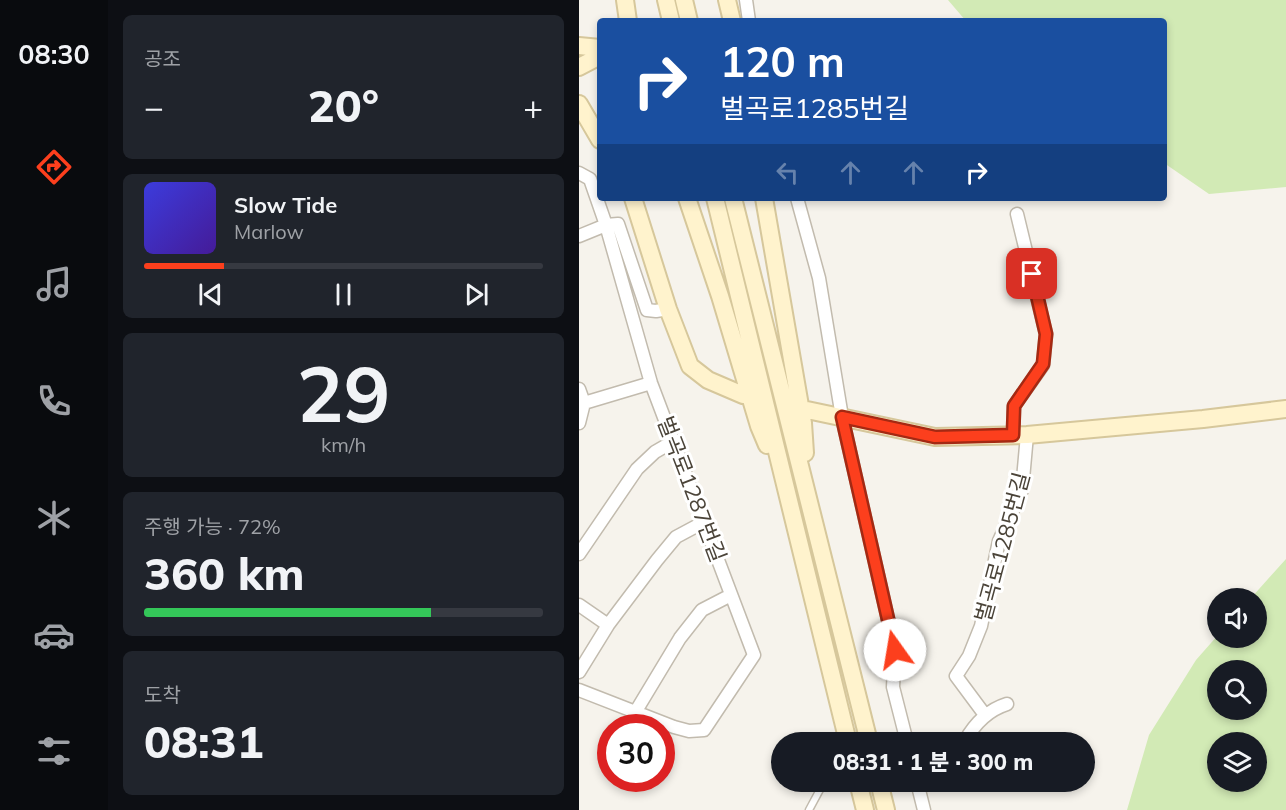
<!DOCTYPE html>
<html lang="ko">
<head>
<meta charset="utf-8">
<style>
  :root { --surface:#171b24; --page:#20242c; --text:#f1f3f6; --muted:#9ea1a6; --line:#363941; --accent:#fc3f1d }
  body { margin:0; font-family:Mulish,"Noto Sans KR",sans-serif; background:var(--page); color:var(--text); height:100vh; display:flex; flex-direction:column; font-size:22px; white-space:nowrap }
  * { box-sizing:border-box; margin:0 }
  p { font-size:20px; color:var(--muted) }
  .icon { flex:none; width:33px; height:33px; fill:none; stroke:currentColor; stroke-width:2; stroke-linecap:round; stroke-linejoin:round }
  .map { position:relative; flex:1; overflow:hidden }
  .sheet { display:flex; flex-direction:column; gap:15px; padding:15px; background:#0d0f14; width:471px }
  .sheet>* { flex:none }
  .hud { position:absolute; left:18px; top:18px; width:570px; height:183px; border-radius:6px; box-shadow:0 3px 9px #0003; background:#1a4fa0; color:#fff; overflow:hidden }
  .controls { position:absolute; left:628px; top:588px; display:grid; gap:12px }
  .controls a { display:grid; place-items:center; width:60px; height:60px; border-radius:50%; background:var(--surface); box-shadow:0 3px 9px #0003; font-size:30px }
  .speed { position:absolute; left:18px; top:714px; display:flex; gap:12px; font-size:30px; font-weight:700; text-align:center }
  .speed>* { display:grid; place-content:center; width:78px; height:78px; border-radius:50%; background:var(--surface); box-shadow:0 3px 9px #0003; line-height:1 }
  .speed .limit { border:9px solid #d22; background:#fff; color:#111 }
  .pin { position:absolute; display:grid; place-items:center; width:51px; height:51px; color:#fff; margin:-26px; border-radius:12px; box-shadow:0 3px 9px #0006 }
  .me { position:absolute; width:66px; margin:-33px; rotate:347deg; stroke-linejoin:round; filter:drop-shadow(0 0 4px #0008) }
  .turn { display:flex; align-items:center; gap:21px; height:126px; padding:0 24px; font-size:27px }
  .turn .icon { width:78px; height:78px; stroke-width:2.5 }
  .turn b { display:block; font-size:42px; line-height:51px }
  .lanes { display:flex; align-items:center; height:57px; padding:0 24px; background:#0003; justify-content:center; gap:30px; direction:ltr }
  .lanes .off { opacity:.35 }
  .big { font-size:45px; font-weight:800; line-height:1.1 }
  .sheet .widget { flex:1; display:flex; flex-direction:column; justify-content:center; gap:9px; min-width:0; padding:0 21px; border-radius:9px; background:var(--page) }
  .sheet .dial { align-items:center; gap:0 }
  .dial b { font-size:78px; line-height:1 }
  .song { display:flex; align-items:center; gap:18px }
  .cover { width:72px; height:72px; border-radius:9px; background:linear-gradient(135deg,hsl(240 70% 55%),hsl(260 70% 35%)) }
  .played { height:6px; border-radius:3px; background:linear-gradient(90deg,var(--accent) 20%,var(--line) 20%) }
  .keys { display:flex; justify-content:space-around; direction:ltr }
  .heat { display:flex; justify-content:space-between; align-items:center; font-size:33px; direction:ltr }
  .charge { height:9px; border-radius:4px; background:linear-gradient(90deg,#34c759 72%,var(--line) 0) }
  .trip { position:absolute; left:192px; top:732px; width:324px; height:60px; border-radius:30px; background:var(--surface); box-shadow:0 3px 9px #0003; font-weight:800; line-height:60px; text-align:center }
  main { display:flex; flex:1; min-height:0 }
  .tab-bar { display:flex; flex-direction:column; width:108px; justify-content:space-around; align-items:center; background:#090b0e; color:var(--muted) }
  .tab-bar .icon { width:42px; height:42px }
  .tab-bar .selected { color:var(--accent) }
  .tab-bar b { font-size:27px; color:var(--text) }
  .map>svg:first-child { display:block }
  .green { fill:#d2eab5; fill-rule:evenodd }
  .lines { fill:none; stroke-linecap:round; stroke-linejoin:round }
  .lane-casing { stroke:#c2bbae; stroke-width:9 }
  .street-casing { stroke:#c2bbae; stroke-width:15 }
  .secondary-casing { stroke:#d6c79b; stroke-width:20 }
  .lane { stroke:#fff; stroke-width:6 }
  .street { stroke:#fff; stroke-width:12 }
  .secondary { stroke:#fff3cd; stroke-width:16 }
  .route-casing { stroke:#a42913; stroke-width:15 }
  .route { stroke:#fc3f1d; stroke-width:10 }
  .labels { text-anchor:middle; stroke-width:6; stroke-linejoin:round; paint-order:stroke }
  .street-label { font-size:22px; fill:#4b4439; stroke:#fff }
</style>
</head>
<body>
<main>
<nav class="tab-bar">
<b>08:30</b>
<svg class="icon selected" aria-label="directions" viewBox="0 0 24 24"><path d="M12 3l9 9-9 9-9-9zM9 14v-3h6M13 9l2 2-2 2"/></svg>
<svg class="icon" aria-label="music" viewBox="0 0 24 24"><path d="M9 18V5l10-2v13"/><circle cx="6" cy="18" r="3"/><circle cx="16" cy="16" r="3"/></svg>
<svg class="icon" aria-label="phone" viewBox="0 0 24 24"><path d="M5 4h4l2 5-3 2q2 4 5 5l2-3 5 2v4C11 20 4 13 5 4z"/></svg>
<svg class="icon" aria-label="climate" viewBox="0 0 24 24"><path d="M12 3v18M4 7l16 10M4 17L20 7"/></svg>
<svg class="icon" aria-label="car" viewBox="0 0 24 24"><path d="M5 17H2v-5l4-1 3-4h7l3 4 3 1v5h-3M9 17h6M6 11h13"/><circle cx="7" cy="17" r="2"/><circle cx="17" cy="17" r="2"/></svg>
<svg class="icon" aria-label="filters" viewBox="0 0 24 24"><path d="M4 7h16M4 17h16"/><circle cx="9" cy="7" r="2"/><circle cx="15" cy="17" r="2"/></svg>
</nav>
<section class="sheet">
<div class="widget"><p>공조</p>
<div class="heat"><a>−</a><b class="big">20°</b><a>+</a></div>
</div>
<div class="widget">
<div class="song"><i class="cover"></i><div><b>Slow Tide</b><p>Marlow</p></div></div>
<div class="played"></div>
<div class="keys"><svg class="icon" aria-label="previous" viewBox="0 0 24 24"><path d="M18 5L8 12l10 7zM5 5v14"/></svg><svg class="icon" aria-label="pause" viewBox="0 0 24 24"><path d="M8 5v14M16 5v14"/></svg><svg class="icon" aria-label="next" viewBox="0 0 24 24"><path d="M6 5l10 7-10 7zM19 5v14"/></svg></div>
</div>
<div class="widget dial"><b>29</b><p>km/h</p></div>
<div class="widget"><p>주행 가능 · 72%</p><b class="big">360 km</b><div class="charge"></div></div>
<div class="widget"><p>도착</p><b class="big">08:31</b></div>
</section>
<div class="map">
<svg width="707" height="810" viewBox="0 0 707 810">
  <rect width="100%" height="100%" fill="#f6f3ec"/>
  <path class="green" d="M 369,0 L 707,0 L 707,187 L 630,194 L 585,163 L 585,21 L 387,21 Z
    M 707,559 L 707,810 L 548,810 L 570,735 L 617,660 L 639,635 L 639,638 L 678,638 L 678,598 L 672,598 ZM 639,670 L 678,670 L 678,710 L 639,710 ZM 639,742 L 678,742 L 678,782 L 639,782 Z"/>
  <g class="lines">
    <defs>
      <path id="lane" d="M 230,810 L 245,782"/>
      <path id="street" d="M 167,0 L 170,21
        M 0,173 L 11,179 L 27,225 L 72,383 L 175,655 L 125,730 L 110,731 L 95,727 L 0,690
        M 218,198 L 240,278 L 263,417 L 316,650 L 314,687 L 328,742
        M 0,236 L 27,225 L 39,224 L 68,310 L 77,311 L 89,309
        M 0,389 L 5,403 L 0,423
        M 5,403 L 72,383
        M 434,435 L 435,406 L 464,365 L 467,334 L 438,214
        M 0,554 L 58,469 L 76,452 L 95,441
        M 0,605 L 29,625
        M 0,672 L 29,625 L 78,560 L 97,537 L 125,522
        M 57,711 L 101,638 L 123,610 L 152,595
        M 406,715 L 377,676 L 390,656 L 402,626 L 420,541 L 443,490 L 448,435
        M 386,741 C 396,723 409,710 428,704
        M 338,782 L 345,810"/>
      <path id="secondary" d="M 46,0 L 49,21
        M 87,0 L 92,21
        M 105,0 L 110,21
        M 148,0 L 153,21
        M 0,46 L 21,48
        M 0,67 L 21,56
        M 0,104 L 21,140
        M 54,198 L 89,309 L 111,366 L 129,380 L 164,395
        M 108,198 L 141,296 L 180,426 L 188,445
        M 136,198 L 269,742
        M 154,198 L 290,742
        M 185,198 L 224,423 L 226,453
        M 228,410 L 356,437 L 448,435 L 624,419 L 707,409
        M 279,782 L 286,810
        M 300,782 L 307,810"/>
    </defs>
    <use href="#lane" class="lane-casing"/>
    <use href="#street" class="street-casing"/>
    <use href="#secondary" class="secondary-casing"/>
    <use href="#lane" class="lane"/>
    <use href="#street" class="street"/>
    <use href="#secondary" class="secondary"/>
  </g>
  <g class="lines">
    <defs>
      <path id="route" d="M 316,650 L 263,417 L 356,437 L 434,435 L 435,406 L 464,364 L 467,334 L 453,274"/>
    </defs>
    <use href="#route" class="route-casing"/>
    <use href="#route" class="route"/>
  </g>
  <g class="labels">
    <g class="street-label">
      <text transform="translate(113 489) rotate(69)" y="8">벌곡로1287번길</text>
      <text transform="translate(423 547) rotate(-75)" y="8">벌곡로1285번길</text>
    </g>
  </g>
</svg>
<div class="controls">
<a><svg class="icon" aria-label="sound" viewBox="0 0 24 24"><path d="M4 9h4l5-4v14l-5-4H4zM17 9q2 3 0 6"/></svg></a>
<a><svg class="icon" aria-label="search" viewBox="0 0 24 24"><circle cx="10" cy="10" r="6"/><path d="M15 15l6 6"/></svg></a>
<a><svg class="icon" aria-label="layers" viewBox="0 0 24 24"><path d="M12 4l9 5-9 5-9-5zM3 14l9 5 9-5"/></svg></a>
</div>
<div class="speed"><div class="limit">30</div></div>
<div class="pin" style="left:453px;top:274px;background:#d93025"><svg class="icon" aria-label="arrive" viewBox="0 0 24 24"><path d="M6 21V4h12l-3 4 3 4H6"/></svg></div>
<svg class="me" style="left:316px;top:650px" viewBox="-20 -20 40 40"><circle r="19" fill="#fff"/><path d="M0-13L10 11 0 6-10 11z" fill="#fc3f1d"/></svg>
<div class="trip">08:31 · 1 분 · 300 m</div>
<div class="hud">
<div class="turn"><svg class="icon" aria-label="right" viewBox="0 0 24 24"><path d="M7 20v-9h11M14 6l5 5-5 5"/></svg><div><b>120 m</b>벌곡로1285번길</div></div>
<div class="lanes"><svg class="icon off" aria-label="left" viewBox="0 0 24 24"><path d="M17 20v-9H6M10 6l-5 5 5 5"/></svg><svg class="icon off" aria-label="ahead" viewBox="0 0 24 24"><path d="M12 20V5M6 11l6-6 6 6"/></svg><svg class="icon off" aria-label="ahead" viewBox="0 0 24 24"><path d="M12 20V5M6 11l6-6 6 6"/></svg><svg class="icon" aria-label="right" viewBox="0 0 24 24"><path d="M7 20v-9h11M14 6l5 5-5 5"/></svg></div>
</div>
</div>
</main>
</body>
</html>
